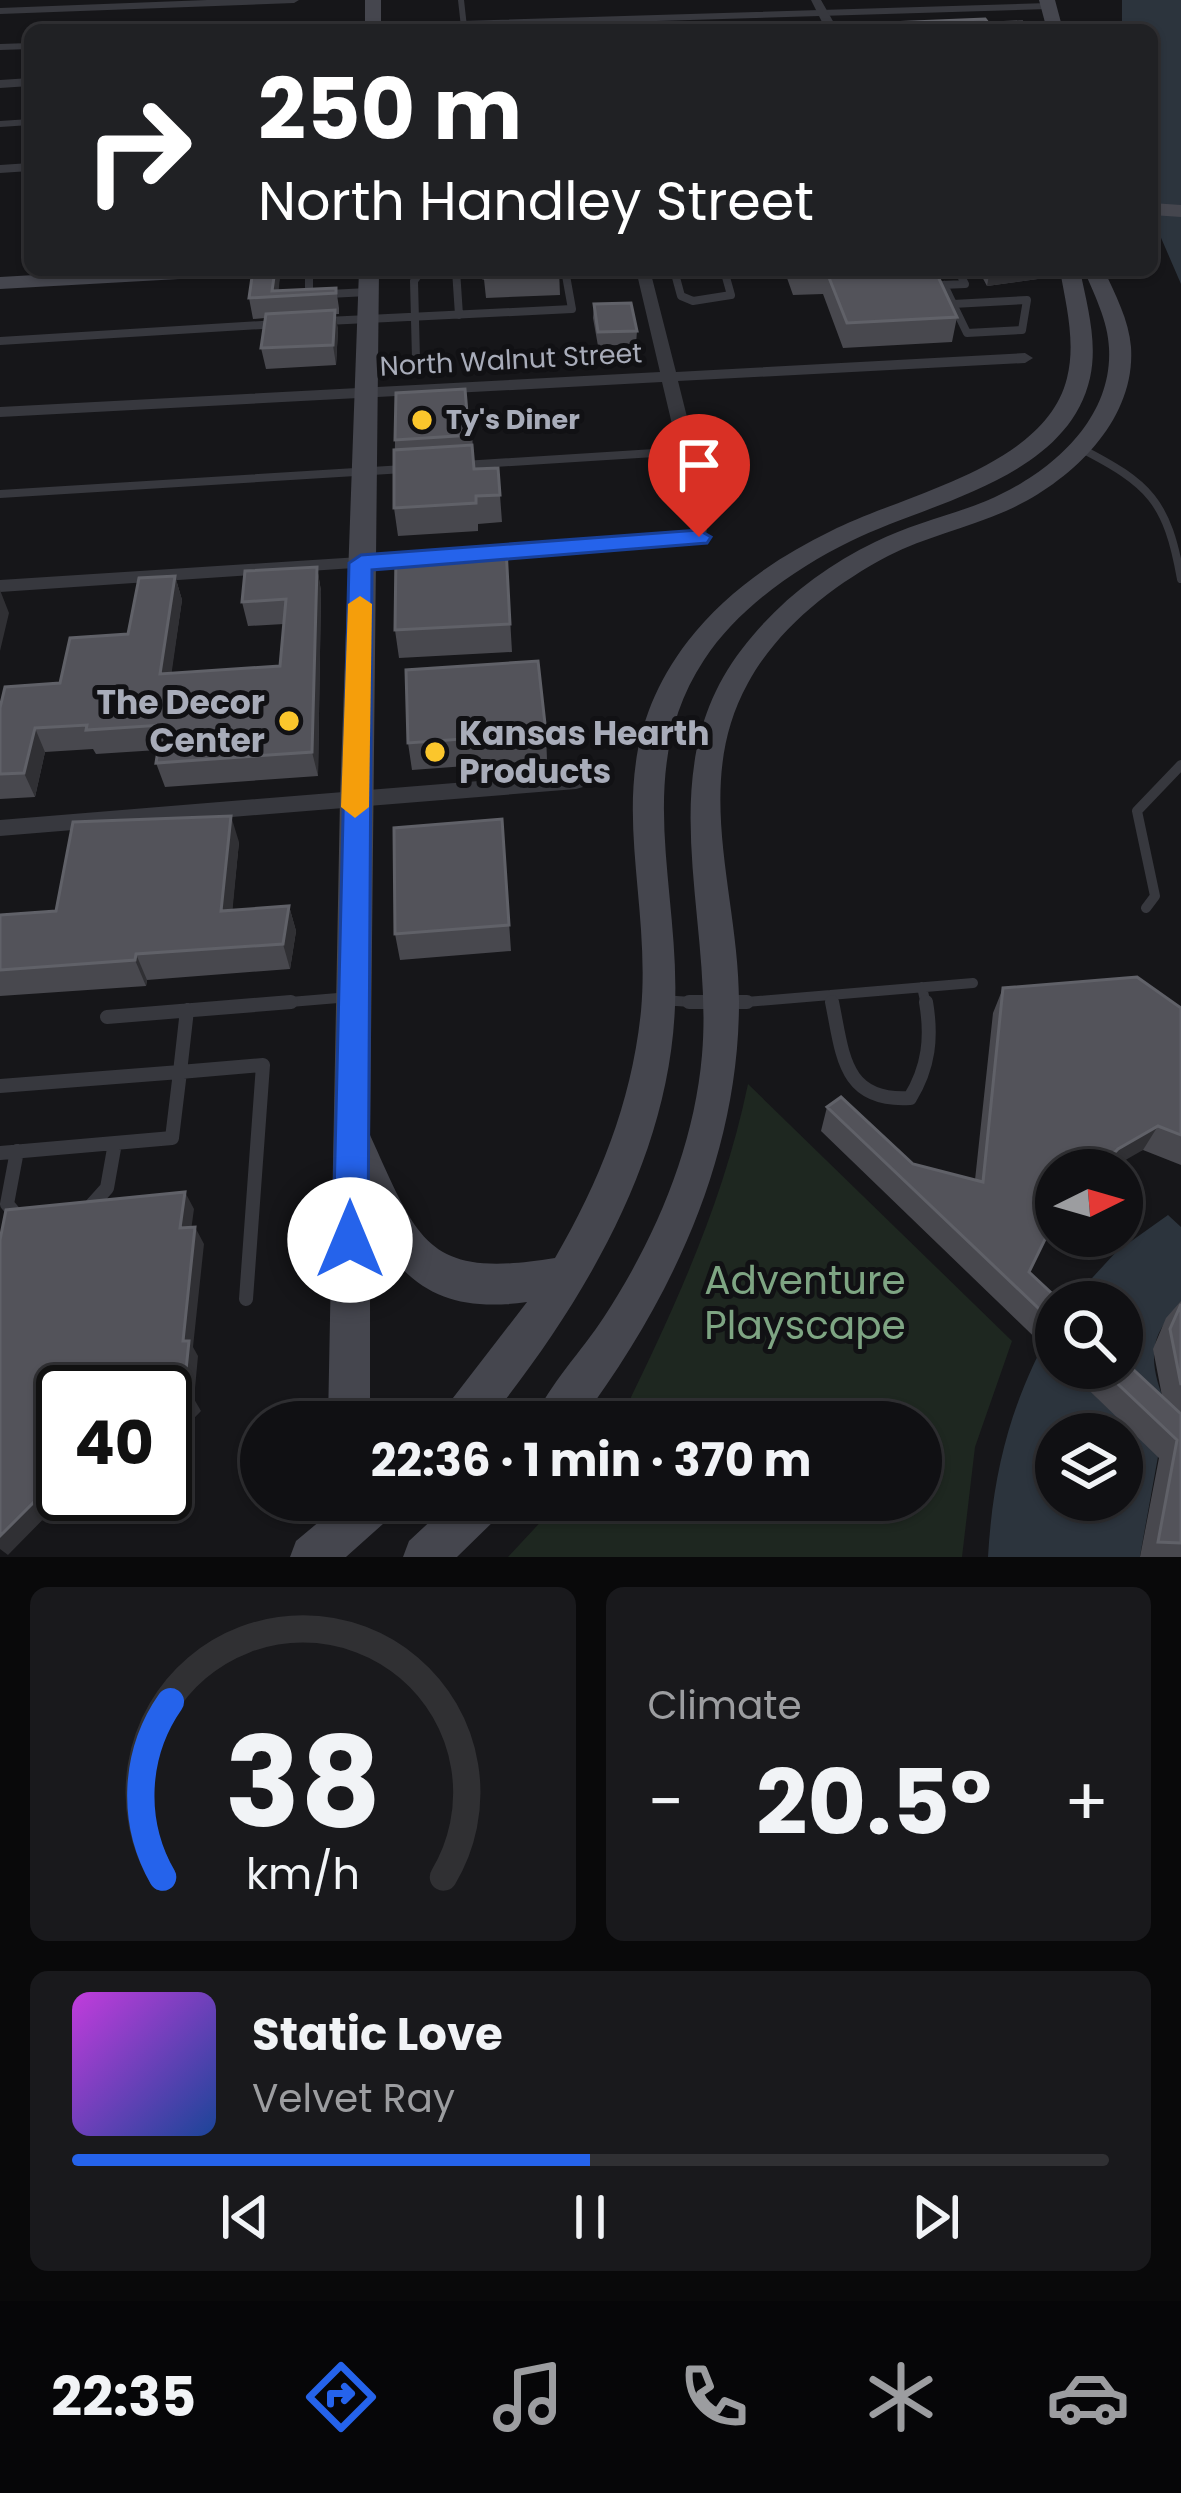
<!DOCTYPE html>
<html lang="en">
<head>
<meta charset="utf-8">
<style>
  :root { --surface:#101013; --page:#19191c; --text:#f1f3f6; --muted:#9c9da0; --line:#303033; --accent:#2563eb }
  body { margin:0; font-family:Poppins,sans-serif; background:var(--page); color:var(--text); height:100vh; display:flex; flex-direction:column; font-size:45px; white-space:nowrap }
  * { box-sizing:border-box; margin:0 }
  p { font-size:39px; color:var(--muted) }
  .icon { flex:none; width:66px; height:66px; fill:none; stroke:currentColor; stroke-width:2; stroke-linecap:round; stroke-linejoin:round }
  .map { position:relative; height:1557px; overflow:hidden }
  .side { display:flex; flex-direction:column; gap:30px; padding:30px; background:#09090a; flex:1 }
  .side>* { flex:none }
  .hud { position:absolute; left:24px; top:24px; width:1134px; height:252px; border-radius:18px; box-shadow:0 3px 9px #0004,0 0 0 3px var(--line); background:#202124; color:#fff; overflow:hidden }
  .needle { width:78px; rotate:85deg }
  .controls { position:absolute; left:1035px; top:1149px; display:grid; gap:24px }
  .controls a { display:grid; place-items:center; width:108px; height:108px; border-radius:50%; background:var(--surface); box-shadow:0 3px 9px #0004,0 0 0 3px var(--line); font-size:60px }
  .speed { position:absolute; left:36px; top:1365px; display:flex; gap:24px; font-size:60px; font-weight:700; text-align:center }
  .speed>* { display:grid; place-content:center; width:156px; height:156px; border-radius:50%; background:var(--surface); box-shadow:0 3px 9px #0004,0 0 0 3px var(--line); line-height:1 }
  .speed .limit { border:6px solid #111; border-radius:18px; background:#fff; color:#111 }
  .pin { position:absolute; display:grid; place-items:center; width:102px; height:102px; color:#fff; margin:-123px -51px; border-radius:50% 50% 50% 0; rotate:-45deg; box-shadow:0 0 12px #0007 }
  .pin .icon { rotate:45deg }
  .me { position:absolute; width:132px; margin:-66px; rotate:0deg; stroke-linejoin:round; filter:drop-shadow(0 0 9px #0008) }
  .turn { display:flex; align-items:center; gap:42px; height:252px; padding:0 36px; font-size:54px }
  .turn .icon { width:156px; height:156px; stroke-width:2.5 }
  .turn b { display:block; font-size:84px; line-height:102px }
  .big { font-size:90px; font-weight:700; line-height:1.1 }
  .side .widget { flex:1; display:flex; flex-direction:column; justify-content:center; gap:18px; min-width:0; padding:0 42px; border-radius:18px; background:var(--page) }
  .side .dial { align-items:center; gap:0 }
  .dial svg { height:312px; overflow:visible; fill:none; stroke:var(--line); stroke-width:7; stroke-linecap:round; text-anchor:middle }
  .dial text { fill:var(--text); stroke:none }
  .song { display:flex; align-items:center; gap:36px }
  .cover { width:144px; height:144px; border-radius:18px; background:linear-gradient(135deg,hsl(290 70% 55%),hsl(220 70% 35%)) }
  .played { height:12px; border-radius:6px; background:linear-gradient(90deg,var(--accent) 50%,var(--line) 50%) }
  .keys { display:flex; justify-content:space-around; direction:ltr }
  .heat { display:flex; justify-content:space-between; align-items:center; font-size:66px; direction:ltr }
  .side .tiles { flex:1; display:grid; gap:30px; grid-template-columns:1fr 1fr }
  .widget:last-child { grid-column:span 2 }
  .trip { position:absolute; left:240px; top:1401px; width:702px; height:120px; border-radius:60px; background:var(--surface); box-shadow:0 3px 9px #0004,0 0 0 3px var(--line); font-weight:700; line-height:120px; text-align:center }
  .dock { display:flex; height:192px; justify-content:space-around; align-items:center; background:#060608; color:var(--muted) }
  .dock .icon { width:84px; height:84px }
  .dock .current { color:var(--accent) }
  .dock b { font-size:54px; color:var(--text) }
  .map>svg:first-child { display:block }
  .green { fill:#1e2720 }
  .water { fill:#2c343d; fill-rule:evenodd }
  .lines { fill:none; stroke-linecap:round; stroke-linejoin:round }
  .lane-far3 { stroke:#37383e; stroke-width:6 }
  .lane-far2 { stroke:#37383e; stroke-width:8 }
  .lane-far1 { stroke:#37383e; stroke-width:10 }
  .lane { stroke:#37383e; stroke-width:14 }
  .street { fill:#37383e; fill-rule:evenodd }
  .secondary { fill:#45464e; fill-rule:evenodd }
  .wall { fill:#48484e }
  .shaded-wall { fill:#303034 }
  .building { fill:#53535a; stroke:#606168; stroke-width:3 }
  .route { fill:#2563eb; stroke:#184099; stroke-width:3 }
  .slow { fill:#f59e0b }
  .poi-dot { fill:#fbc62c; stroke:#111114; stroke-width:4.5 }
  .labels { text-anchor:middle; stroke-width:10; stroke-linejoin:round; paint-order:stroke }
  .far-street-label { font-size:27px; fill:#a8acb9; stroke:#111114 }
  .far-poi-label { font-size:27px; font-weight:bold; fill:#a8acb9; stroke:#111114; text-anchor:start }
  .poi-label { font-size:33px; font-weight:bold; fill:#a8acb9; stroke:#111114; text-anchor:end }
  .near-park-label { font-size:39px; fill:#7ea583; stroke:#111114 }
</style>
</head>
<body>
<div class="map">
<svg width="1181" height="1557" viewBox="0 0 1181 1557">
  <rect width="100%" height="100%" fill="#161619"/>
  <path class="green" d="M 748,1084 L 1012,1341 L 975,1447 L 962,1557 L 508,1557 L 561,1500 L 921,1500 L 921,1422 L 619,1422 C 673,1311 723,1205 748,1084 Z"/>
  <path class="water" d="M 1122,0 L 1181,0 L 1181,284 L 1152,217 L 1152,30 L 1122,30 Z
    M 1168,1215 L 1181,1227 L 1181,1307 C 1145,1334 1150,1369 1167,1407 L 1140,1556 L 1146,1557 L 988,1557 C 993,1470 1012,1397 1056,1322 L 1056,1368 L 1122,1368 L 1122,1302 L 1070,1302 L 1116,1252 ZM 1056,1434 L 1122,1434 L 1122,1500 L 1056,1500 Z"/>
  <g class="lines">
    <path class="lane-far3" d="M 461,0 L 464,27
      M 463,24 L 1048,6
      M 0,47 L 30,46
      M 0,124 L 30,122"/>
    <path class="lane-far2" d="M 309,270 L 309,295 L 368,292
      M 456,270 L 459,315
      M 674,270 L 681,296 L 693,301 L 731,295 L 724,270
      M 942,285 L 965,284 L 958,270
      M 944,285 L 953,304
      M 1027,300 L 1022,330 L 967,333 L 953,304 Z
      M 327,321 L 572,309 L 565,270
      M 0,341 L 278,324
      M 416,359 L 414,281 L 419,274 L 456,272
      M 1080,448 C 1150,484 1167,501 1181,579
      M 464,465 L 686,451
      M 0,494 L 404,469"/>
    <path class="lane-far1" d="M 1146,908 L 1155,896 L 1137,811 L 1181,765
      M 922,987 L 926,1005
      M 831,995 L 833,1005
      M 661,1000 L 722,1004 L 973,983
      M 254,1005 L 350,997"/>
    <path class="lane" d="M 689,1002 L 747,1002
      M 832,1002 C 843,1055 843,1102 910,1098 C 929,1067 932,1037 926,1002
      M 107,1017 L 291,1002
      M 0,1086 L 180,1072 L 187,1010
      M 17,1151 L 7,1204 L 17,1216
      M 0,1153 L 172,1138 L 180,1072 L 263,1065 L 246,1299
      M 89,1208 L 107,1188 L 115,1143"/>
    <path class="street" d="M 207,0 L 299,0 L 294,3 L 0,14 L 0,8 Z
      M 811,0 L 821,0 L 838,30 L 826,30 Z
      M 30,78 L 30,86 L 0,88 L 0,80 Z
      M 30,163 L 30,171 L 0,173 L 0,165 Z
      M 636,270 L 650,270 L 676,372 L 1025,353 L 1033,358 L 1025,363 L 678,381 L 710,509 L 705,541 L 477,561 L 471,559 L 468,555 L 471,551 L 690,532 L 692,509 L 662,382 L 0,417 L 0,407 L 660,372 Z
      M 422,553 L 431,559 L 428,563 L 0,592 L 0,580 Z
      M 576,773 L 583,775 L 587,781 L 583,787 L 576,789 L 0,836 L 0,820 Z"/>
    <path class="secondary" d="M 365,0 L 381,0 L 381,30 L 365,30 Z
      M 1039,0 L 1055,0 L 1063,30 L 1047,30 Z
      M 1152,203 L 1181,205 L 1181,217 L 1152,215 Z
      M 122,270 L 243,270 L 233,276 L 0,289 L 0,277 Z
      M 359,270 L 379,270 L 370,1135 C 419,1243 427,1279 555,1258 C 600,1181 632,1100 641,1011 C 653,878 592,766 688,641 C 725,593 777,557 831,531 C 903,494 1045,468 1067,378 C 1076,342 1066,305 1060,270 L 1080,270 C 1087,305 1098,342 1090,378 C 1067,479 930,502 851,541 C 796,568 738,608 704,660 C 632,769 680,888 675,1006 C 669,1161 582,1304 488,1422 L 440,1422 L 446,1407 L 527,1302 C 451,1313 403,1290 370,1220 L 370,1422 L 328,1422 L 340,799 Z
      M 1084,270 L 1104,270 C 1115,294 1129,320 1131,347 C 1136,422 1069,483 1006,511 C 967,528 925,537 888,556 C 833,585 778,628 748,683 C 691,786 740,896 739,1005 C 738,1159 671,1300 580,1422 L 533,1422 C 549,1384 582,1351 604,1317 C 655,1239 694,1148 702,1055 C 714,916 648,771 742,649 C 777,603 823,567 875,542 C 911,524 949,516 986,501 C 1048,475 1113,421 1109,348 C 1108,321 1094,294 1084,270 Z
      M 345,1500 L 400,1500 L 393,1515 L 346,1557 L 290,1557 L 296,1541 Z
      M 453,1500 L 507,1500 L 500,1515 L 457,1557 L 403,1557 L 409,1541 Z"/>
  </g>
  <path class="wall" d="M 483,270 L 559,270 L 560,295 L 486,298 Z
    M 744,270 L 952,270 L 951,275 L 937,276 L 957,317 L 952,342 L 843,348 L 823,294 L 793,295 L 787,278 L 747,279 Z
    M 965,270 L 1047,270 L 1045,278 L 987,286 L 980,273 L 969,274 Z
    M 280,275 L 278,290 L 336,288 L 339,308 L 339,314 L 335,314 L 338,330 L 336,365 L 266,369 L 261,348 L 265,318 L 253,319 L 249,298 Z
    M 594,304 L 637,331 L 636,344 L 598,346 L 593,318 Z
    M 467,413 L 471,413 L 474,469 L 498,468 L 502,522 L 478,524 L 478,531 L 398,536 L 394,508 L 395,440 Z
    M 506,548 L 512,652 L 399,658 L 395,630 Z
    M 317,567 L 321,591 L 318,776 L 165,787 L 156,763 L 158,750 L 96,754 L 93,749 L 45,752 L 35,797 L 0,799 L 0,708 L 60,683 L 128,634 L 175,576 L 182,600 L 171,673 L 280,666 L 284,624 L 248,626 L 242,602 Z
    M 546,733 L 547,760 L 412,770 L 408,743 Z
    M 502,819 L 511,951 L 400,960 L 395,934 Z
    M 239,842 L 232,910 L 289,906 L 296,931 L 290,969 L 147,980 L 146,986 L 0,996 L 0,915 L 56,911 Z
    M 1003,988 L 1181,1008 L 1181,1165 L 1143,1150 L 1056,1170 L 1056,1222 L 1052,1226 L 1029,1272 L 1056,1302 L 1056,1358 L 821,1131 L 827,1107 L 913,1164 L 975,1180 L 993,1013 Z
    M 1181,1301 L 1181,1557 L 1140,1557 L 1159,1458 L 1066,1368 L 1122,1368 L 1162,1396 L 1153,1349 L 1166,1318 Z"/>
  <path class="shaded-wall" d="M 275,270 L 279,270 L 280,275 L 278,297 L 272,291 Z
    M 990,270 L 1047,270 L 1045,278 L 987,286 Z
    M 335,310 L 338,330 L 336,365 L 333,345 Z
    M 317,567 L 321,591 L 318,776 L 312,752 Z
    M 175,576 L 182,600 L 168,698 L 160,674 Z
    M 0,590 L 9,613 L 0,651 Z
    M 35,728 L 45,752 L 35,797 L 24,773 Z
    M 231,816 L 239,842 L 230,936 L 221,911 Z
    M 289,906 L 296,931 L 290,969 L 283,944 Z
    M 136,954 L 147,980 L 146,986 L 135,960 Z
    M 1158,1126 L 1143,1150 L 1108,1170 L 1098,1170 L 1118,1149 Z
    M 185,1192 L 194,1209 L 189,1245 L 180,1228 Z
    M 195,1227 L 204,1244 L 193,1347 L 198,1356 L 194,1399 L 201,1411 L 165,1448 L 165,1424 L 184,1389 L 183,1341 Z
    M 63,1473 L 63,1494 L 68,1494 L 8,1555 L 0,1549 L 0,1536 Z
    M 97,1494 L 121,1494 L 102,1513 L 90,1501 Z"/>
  <path class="building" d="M 985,19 L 988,23 L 1022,22 L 1028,30 L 866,30 L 865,24 Z
    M 253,270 L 275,270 L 272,291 L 336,288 L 336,293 L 249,298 Z
    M 484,270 L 559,270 L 559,274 L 484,278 Z
    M 826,270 L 862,270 L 864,272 L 935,270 L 957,317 L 847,323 Z
    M 631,303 L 637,331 L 598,332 L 594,304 Z
    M 335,310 L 333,345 L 261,348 L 266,314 Z
    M 465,389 L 467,413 L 471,413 L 472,435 L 395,440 L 396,393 Z
    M 472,445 L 474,469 L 498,468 L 500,495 L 476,496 L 476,503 L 394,508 L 394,450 Z
    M 506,548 L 510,624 L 395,630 L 396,554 Z
    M 317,567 L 312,752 L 156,763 L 162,725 L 86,730 L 87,725 L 35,728 L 24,773 L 0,774 L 0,708 L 5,687 L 60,683 L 70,638 L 128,634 L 139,578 L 175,576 L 160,674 L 280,666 L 286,599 L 242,602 L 245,571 Z
    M 538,661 L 546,733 L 408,743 L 406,670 Z
    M 231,816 L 221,911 L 289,906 L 283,944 L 136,954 L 135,960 L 0,970 L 0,915 L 56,911 L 73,822 Z
    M 502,819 L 509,925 L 395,934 L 394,828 Z
    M 1137,977 L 1181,1008 L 1181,1135 L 1158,1126 L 1118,1149 L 1098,1170 L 1056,1170 L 1056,1217 L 1029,1272 L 1061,1302 L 1056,1302 L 1056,1325 L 827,1107 L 841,1097 L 913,1164 L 983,1182 L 1003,988 Z
    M 185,1192 L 180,1228 L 195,1227 L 183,1341 L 189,1341 L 184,1389 L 192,1397 L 165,1424 L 165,1392 L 63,1392 L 63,1473 L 0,1536 L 0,1240 L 6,1210 Z
    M 1181,1304 L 1181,1385 L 1170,1329 Z
    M 1122,1359 L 1181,1414 L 1181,1543 L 1158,1542 L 1177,1440 L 1101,1368 L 1122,1368 Z"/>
  <path class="route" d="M 699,530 L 711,537 L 707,543 L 372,570 L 368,1240 L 363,1252 L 350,1257 L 338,1252 L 333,1240 L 349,563 L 361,555 Z"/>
  <path class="slow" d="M 360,596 L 372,604 L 369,807 L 355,818 L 341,807 L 348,604 Z"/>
  <g class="poi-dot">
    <circle cx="422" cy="420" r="12"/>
    <circle cx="289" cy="721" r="12"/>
    <circle cx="435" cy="752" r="12"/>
  </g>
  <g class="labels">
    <g class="far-street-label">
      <text transform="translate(511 360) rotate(-3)" y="9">North Walnut Street</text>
    </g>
    <g class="far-poi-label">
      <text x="446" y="429">Ty's Diner</text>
    </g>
    <g class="poi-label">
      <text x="265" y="714">The Decor<tspan x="265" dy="38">Center</tspan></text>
      <text x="459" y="745" text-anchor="start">Kansas Hearth<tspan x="459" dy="38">Products</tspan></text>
    </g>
    <g class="near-park-label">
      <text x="805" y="1294">Adventure<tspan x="805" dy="45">Playscape</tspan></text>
    </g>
  </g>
</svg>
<div class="controls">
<a><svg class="needle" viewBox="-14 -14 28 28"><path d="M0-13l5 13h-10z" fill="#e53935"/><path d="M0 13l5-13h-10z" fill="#9c9da0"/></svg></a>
<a><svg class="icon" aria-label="search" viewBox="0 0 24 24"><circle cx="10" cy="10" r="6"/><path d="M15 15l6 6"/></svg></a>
<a><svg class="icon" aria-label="layers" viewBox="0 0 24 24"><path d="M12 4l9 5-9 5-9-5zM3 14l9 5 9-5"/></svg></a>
</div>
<div class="speed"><div class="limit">40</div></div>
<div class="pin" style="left:699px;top:537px;background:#d93025"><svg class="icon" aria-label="arrive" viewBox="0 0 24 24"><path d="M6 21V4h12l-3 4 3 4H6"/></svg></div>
<svg class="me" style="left:350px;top:1240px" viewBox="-20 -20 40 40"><circle r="19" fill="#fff"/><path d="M0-13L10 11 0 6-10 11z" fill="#2563eb"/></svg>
<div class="trip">22:36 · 1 min · 370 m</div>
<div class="hud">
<div class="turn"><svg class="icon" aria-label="right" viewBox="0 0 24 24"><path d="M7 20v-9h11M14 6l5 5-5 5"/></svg><div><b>250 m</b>North Handley Street</div></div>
</div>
</div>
<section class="side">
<div class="tiles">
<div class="widget dial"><svg viewBox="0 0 100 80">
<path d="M14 69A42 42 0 1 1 86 69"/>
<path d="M14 69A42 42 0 0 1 16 24" stroke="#2563eb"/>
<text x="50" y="56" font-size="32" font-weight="700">38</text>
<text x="50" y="72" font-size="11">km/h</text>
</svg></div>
<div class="widget"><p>Climate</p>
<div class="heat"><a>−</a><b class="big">20.5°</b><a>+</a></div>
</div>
<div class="widget">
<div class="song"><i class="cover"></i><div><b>Static Love</b><p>Velvet Ray</p></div></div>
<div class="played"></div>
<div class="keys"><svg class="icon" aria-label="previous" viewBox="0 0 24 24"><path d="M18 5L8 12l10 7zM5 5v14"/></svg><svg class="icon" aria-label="pause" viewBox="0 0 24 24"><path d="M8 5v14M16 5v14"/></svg><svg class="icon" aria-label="next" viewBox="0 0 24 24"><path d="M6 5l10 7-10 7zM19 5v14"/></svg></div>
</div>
</div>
</section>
<nav class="dock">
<b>22:35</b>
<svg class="icon current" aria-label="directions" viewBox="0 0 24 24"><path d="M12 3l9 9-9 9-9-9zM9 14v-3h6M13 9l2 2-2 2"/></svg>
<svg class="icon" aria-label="music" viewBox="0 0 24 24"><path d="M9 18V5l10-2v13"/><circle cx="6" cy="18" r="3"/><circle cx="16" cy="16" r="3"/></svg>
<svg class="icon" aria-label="phone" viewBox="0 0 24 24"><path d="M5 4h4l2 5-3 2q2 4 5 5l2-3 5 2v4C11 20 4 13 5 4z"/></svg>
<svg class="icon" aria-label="climate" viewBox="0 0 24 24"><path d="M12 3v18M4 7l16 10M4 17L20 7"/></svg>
<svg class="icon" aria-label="car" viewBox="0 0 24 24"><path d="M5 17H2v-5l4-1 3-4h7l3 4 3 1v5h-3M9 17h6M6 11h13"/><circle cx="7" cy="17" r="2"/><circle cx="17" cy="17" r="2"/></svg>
</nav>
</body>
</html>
